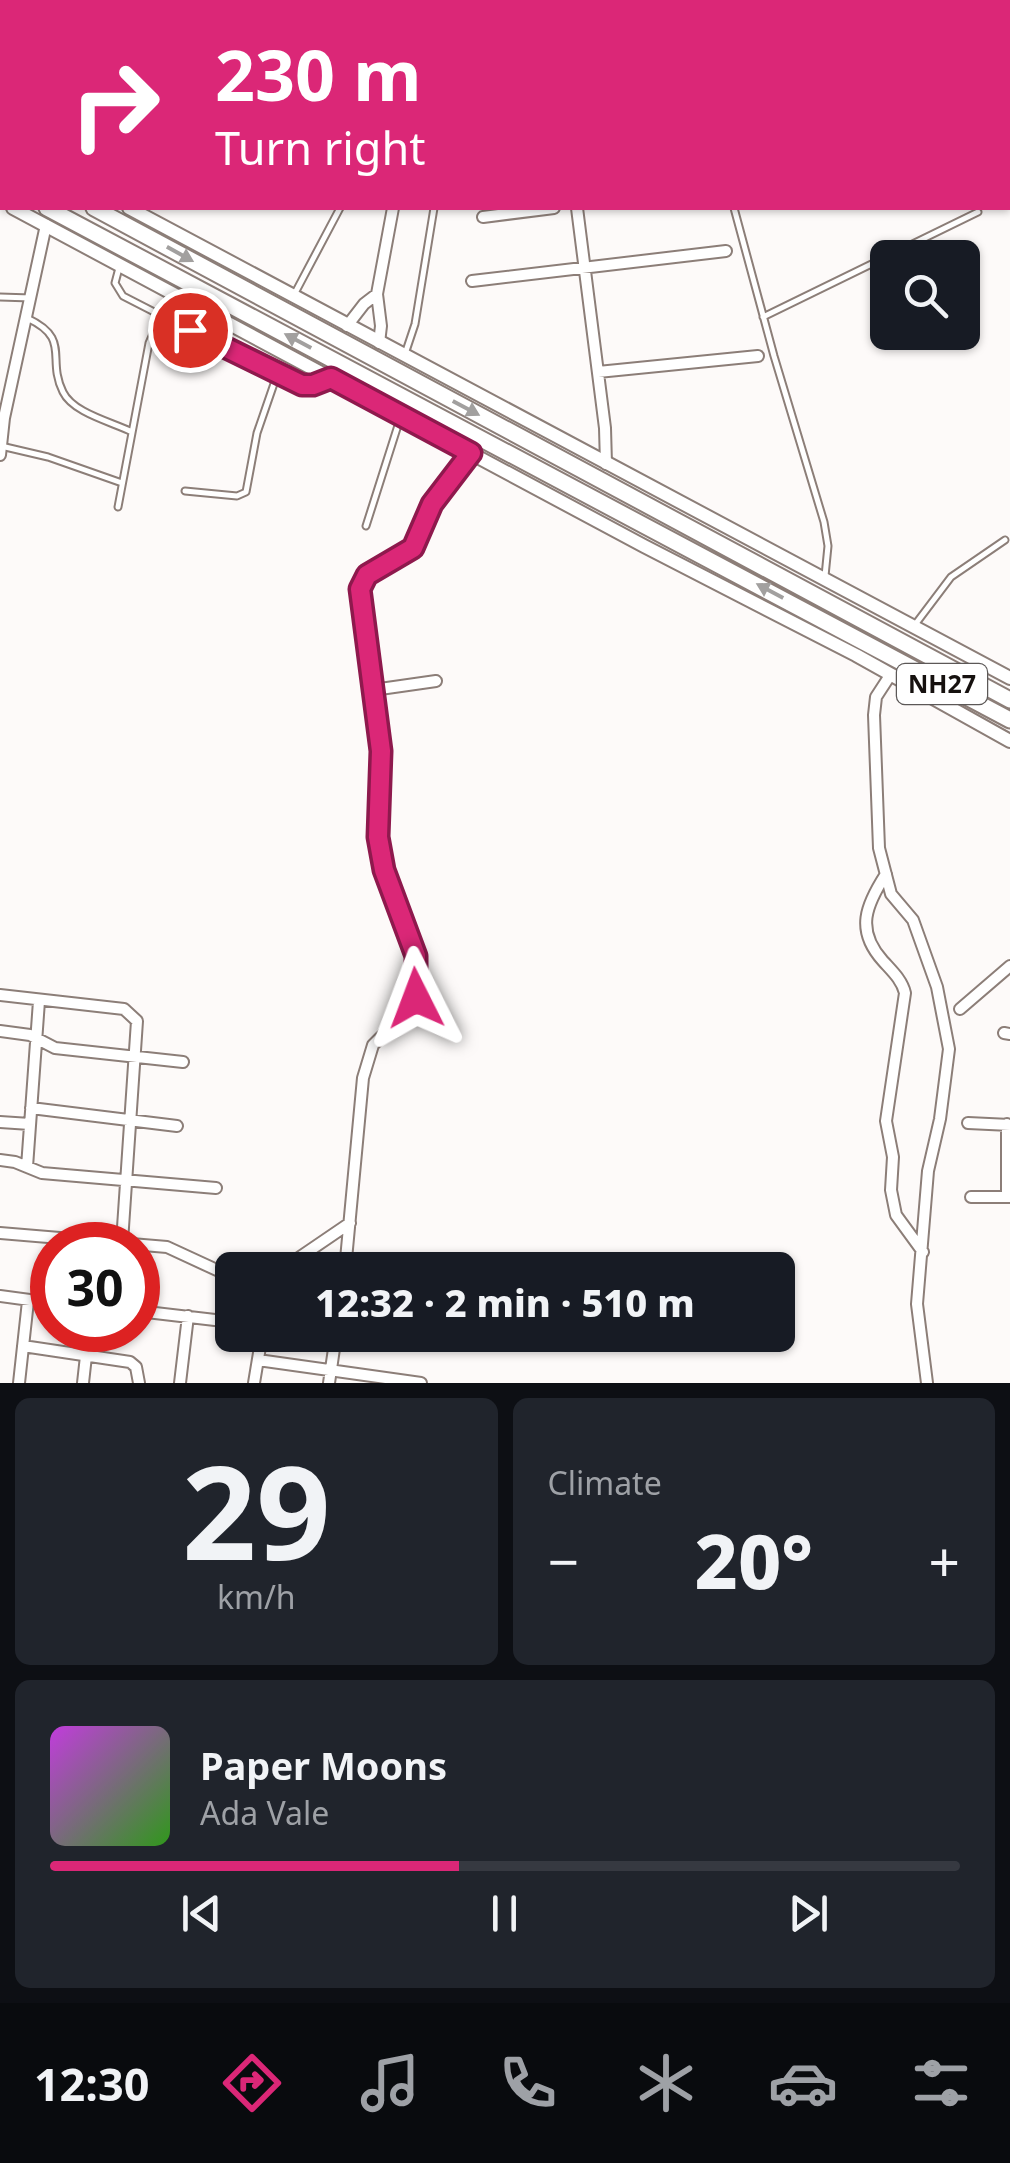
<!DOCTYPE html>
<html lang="en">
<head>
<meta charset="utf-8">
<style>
  :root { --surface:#171b24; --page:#20242c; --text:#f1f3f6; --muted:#9ea1a6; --line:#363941; --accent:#db2777 }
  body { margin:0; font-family:"Noto Sans",sans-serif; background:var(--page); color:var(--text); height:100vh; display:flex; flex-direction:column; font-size:38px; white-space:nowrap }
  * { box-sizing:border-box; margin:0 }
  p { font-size:32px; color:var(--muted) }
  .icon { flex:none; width:55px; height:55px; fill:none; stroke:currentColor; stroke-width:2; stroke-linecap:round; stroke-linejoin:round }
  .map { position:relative; height:1383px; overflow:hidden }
  .drawer { display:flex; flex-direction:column; gap:15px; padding:15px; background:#0d0f14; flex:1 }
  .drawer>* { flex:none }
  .guide { position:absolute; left:0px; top:0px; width:1010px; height:210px; box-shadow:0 2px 8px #0004; background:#db2777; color:#fff; overflow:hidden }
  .tools { position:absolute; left:870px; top:240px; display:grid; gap:20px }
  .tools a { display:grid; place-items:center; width:110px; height:110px; border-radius:15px; background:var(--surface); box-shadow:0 2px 8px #0004; font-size:50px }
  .speed { position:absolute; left:30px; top:1222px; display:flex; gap:20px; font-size:50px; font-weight:700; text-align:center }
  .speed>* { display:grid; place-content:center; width:130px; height:130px; border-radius:50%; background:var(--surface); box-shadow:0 2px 8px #0004; line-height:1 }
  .speed .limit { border:15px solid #d22; background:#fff; color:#111 }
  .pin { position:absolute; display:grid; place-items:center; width:85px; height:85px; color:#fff; margin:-42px; border:5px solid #fff; border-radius:50%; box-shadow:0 2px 10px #0007 }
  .me { position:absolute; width:110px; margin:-55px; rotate:357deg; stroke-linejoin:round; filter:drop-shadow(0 0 8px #0008) }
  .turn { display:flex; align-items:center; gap:35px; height:210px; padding:0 50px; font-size:45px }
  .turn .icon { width:130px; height:130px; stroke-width:2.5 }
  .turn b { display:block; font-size:70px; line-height:85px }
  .big { font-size:75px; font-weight:800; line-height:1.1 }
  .drawer .tile { flex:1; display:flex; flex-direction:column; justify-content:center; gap:15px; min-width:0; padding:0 35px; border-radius:15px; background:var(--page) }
  .drawer .dial { align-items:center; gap:0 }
  .dial b { font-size:130px; line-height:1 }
  .song { display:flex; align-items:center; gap:30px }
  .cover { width:120px; height:120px; border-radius:15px; background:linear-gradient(135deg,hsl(290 70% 55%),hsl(110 70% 35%)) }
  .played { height:10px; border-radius:5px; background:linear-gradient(90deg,var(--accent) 45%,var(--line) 45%) }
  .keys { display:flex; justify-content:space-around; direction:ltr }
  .heat { display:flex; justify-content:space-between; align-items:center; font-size:55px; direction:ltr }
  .drawer .tiles { flex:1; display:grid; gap:15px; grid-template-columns:1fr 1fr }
  .tile:last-child { grid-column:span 2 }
  .trip { position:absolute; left:215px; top:1252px; width:580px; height:100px; border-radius:15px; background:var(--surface); box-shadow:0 2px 8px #0004; font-weight:800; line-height:100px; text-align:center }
  .tab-bar { display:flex; height:160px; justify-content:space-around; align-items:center; background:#090b0e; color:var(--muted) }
  .tab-bar .icon { width:70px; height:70px }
  .tab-bar .on { color:var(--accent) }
  .tab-bar b { font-size:45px; color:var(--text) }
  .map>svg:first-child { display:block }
  .commercial { fill:#ffeaf9 }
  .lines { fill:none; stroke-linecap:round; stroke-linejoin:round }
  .service-casing { stroke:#8c7e78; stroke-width:9 }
  .minor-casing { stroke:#8c7e78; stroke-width:14 }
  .tertiary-casing { stroke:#8c7e78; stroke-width:16 }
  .trunk-casing { stroke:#8c7e78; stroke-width:19 }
  .service { stroke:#fff; stroke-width:5 }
  .minor { stroke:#fff; stroke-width:10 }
  .tertiary { stroke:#fff; stroke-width:12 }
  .trunk { stroke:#fff; stroke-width:15 }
  .oneway { fill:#a2a09f }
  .route-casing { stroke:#8e194d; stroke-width:25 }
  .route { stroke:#db2777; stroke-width:18 }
  .labels { text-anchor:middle; stroke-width:8; stroke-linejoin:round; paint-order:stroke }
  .shield { fill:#fff; stroke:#5c5857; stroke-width:2.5 }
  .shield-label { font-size:25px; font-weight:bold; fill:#16110f }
</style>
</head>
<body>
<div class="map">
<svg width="1010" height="1383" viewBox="0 0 1010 1383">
  <rect width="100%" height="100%" fill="#fdfaf9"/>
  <path class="commercial" d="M 0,0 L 360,0 L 2,2 L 2,123 Z"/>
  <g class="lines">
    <defs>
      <path id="service" d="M 551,0 L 551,2
        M 683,0 L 683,2
        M 310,2 L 328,0
        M 459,2 L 473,0
        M 777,2 L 778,0
        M 0,30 L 2,31
        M 734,208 L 774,356 L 824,522 L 828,546 L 825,576
        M 119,268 L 115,283 L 123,296 L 277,375 C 297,383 308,388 328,379
        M 295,293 L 340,208
        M 0,297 L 31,298
        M 763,317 L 978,212
        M 27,318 C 72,339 46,358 63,392 C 73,413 112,422 132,432
        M 406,351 L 415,324 L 434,208
        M 1,446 L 48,457 L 122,483
        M 185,491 L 237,496 L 246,492 L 257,433 L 277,375
        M 118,507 L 149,343 L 170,295
        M 366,526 L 400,419
        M 914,626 L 951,577 L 1005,540"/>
      <path id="minor" d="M 426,2 L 427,0
        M 577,208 L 605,428 L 606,464
        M 483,217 L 554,208
        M 472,281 L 726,251
        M 347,326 L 364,304 L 377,294
        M 379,343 L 381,326 L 377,294 L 393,208
        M 598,372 L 758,356
        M 0,455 L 4,418 L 46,225
        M 889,677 L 876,697 L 874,715 L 879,848 L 891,894 L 913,920 L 937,987 L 949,1049 L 940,1119 L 928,1171 L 917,1304 L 927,1383
        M 373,690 L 436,681
        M 886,874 C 866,905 855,930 883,961 C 892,971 902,980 905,993 L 886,1121 L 893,1157 L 891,1190 L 896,1215 L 923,1252
        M 0,995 L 124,1009 L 137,1021 L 122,1242
        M 960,1009 L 1010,966
        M 0,1031 L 30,1035 L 55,1048 L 183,1062
        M 1004,1033 L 1010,1034
        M 31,1108 L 177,1126
        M 0,1122 L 30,1124
        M 968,1123 L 1010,1125
        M 0,1160 L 15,1162 L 42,1173 L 216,1188
        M 27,1167 L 39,1001
        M 971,1197 L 1010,1197
        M 1007,1197 L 1007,1124
        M 0,1233 L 167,1247 L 232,1277
        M 281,1270 L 350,1223
        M 345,1270 L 363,1078 L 373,1045 L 406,1012 L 418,991 L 416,956 L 384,870 L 378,837 L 381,751 L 360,589 L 367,575 L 413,548 L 432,505 L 471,453
        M 0,1296 L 52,1303
        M 138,1311 L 232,1322
        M 23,1346 L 130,1362 L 136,1367 L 139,1383
        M 258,1360 L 421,1383
        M 19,1383 L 28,1301
        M 83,1383 L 86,1356
        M 180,1383 L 188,1316
        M 254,1383 L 262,1335
        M 329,1383 L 336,1335"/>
      <path id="tertiary" d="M 0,138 L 2,140
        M 0,201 L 2,202
        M 13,208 L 644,546 L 856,655 L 1010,741
        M 129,208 L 1010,678"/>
      <path id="trunk" d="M 0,156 L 2,158
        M 0,182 L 2,184
        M 47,208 L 1010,720
        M 94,208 L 1010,700"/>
    </defs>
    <use href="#service" class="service-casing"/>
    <use href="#minor" class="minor-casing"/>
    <use href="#tertiary" class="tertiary-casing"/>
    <use href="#trunk" class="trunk-casing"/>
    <use href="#service" class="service"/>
    <use href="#minor" class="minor"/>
    <use href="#tertiary" class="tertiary"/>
    <use href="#trunk" class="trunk"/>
  </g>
  <defs><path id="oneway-solid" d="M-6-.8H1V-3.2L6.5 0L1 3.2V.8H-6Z" transform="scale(2.5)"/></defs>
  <g class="oneway">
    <use href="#oneway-solid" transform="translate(180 254) rotate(29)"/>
    <use href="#oneway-solid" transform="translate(298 341) rotate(-152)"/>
    <use href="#oneway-solid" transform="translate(466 408) rotate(28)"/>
    <use href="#oneway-solid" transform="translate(770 591) rotate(-152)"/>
  </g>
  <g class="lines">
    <defs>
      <path id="route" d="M 190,330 L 302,385 L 313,385 L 331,378 L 471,453 L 432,504 L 413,548 L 367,575 L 360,589 L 381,751 L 378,837 L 384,870 L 416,956 L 416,998"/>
    </defs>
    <use href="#route" class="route-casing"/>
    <use href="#route" class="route"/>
  </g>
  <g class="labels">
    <rect class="shield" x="897" y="664" width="90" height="40" rx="8"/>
    <g class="shield-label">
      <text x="942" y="693">NH27</text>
    </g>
  </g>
</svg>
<div class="tools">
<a><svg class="icon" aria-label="search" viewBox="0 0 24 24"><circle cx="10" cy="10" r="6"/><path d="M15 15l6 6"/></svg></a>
</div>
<div class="speed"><div class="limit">30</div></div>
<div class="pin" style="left:190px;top:330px;background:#d93025"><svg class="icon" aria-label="arrive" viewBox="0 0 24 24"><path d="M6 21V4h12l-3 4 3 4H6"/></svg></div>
<svg class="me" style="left:416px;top:998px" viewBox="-20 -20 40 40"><path d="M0-17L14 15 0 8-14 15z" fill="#db2777" stroke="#fff" stroke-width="4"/></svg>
<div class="trip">12:32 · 2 min · 510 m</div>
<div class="guide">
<div class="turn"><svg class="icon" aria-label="right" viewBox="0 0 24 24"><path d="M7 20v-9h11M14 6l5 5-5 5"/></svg><div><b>230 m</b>Turn right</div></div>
</div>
</div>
<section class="drawer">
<div class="tiles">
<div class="tile dial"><b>29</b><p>km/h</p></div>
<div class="tile"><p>Climate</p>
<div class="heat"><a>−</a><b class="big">20°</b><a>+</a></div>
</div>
<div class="tile">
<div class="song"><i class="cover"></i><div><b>Paper Moons</b><p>Ada Vale</p></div></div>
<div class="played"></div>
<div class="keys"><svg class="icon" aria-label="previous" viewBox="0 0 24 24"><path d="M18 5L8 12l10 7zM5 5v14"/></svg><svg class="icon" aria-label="pause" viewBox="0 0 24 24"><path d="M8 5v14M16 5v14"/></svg><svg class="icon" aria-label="next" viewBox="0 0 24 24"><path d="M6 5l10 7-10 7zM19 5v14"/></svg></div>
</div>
</div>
</section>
<nav class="tab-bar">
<b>12:30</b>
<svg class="icon on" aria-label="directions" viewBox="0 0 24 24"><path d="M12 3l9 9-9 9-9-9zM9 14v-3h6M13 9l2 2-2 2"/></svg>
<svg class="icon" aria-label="music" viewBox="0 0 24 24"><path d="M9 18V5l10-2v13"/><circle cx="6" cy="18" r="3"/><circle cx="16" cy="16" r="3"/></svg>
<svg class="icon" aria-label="phone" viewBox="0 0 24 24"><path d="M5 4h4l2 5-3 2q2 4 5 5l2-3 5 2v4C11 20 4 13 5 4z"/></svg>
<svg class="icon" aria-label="climate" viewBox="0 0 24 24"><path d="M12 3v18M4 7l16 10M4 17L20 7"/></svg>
<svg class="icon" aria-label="car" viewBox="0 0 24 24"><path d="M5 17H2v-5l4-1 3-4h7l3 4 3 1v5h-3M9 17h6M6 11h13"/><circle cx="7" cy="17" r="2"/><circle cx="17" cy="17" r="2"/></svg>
<svg class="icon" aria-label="filters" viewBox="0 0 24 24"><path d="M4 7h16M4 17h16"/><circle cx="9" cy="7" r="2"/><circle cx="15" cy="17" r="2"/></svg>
</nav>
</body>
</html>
